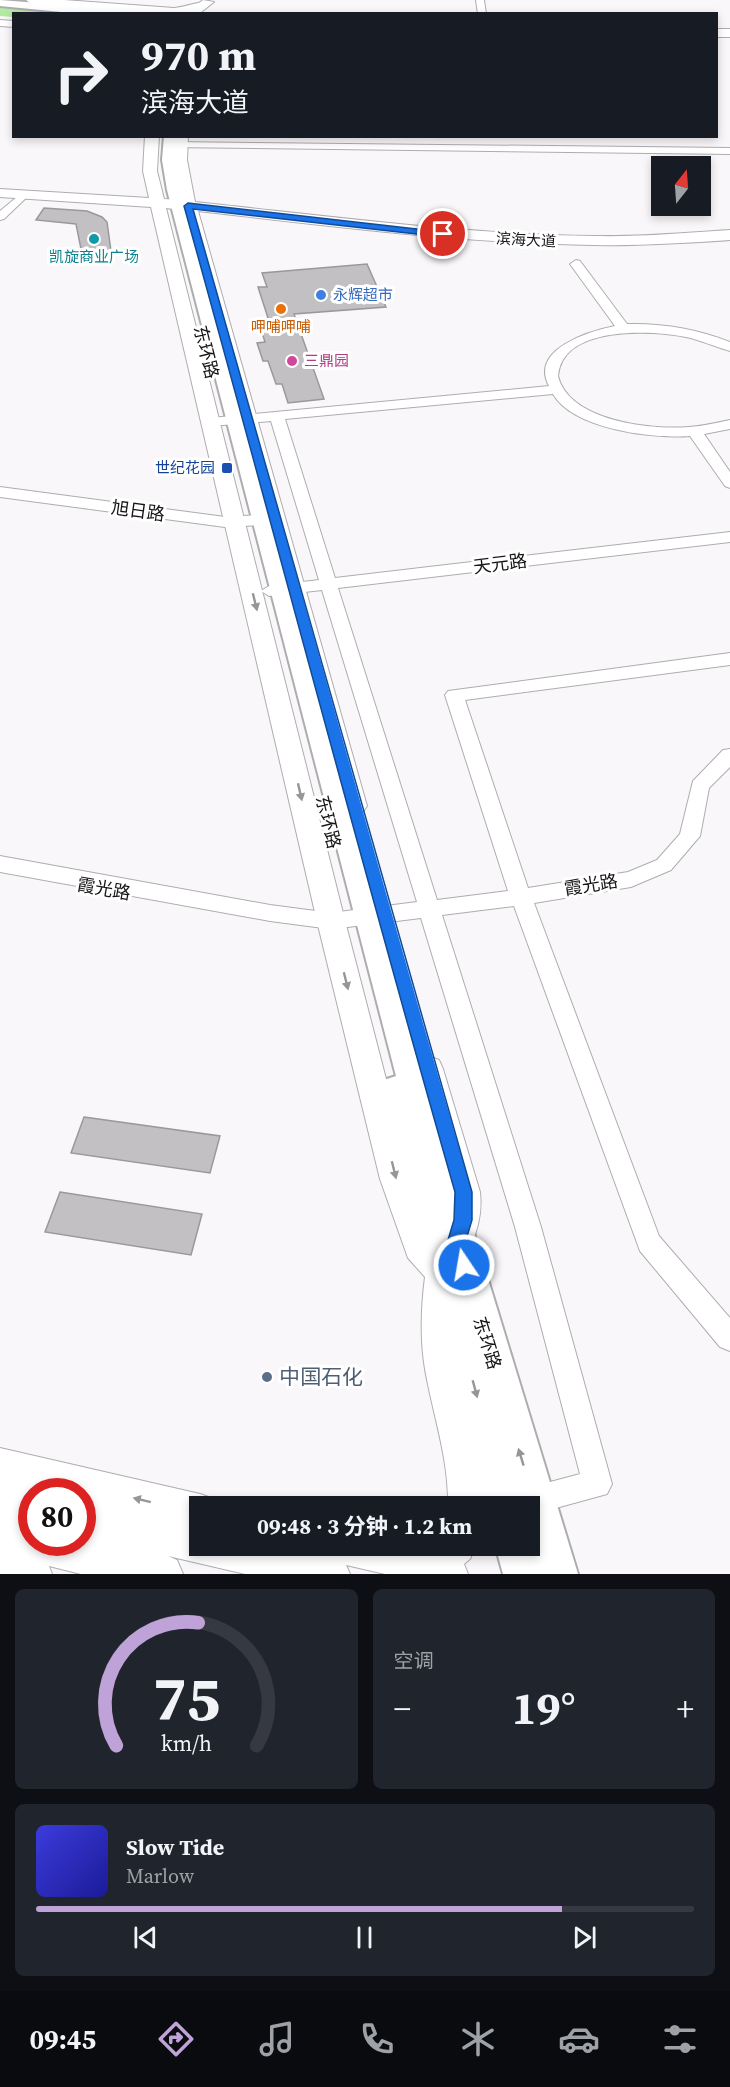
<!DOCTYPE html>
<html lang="zh">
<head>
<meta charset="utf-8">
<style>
  :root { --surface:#171b24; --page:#20242c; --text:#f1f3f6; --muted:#9ea1a6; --line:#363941; --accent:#bfa2d7 }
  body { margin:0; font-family:"Source Serif 4","Noto Sans SC",serif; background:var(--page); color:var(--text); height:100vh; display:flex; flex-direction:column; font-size:22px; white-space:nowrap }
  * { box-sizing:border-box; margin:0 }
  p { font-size:20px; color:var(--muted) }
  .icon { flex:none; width:33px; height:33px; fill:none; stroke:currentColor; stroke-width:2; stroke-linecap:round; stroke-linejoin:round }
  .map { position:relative; height:1574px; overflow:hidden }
  .side { display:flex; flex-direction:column; gap:15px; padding:15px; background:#0d0f14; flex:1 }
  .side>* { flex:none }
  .banner { position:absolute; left:12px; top:12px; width:706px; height:126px; border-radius:0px; box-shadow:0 3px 9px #0003; background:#171b24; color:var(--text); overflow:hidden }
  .needle { width:39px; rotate:17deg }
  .tools { position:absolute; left:651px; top:156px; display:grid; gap:12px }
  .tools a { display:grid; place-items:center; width:60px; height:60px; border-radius:0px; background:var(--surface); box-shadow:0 3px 9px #0003; font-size:30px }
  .speed { position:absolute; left:18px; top:1478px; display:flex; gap:12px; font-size:30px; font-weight:700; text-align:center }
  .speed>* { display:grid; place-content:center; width:78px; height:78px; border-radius:50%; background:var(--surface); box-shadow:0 3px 9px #0003; line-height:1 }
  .speed .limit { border:9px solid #d22; background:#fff; color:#111 }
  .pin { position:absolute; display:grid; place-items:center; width:51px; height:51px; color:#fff; margin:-26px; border:3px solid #fff; border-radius:50%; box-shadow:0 2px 6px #0007 }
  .me { position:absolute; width:66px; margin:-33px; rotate:348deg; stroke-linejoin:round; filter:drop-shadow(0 0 4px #0008) }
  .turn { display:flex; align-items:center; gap:21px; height:126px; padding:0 30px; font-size:27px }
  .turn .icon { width:78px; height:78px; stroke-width:2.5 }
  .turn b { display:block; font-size:42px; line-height:51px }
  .big { font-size:45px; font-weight:700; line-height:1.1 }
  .side .card { flex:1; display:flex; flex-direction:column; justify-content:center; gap:9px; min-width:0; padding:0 21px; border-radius:9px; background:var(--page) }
  .side .dial { align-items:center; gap:0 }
  .dial svg { height:156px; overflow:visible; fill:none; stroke:var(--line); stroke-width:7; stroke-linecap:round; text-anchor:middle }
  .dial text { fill:var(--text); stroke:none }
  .song { display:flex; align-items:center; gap:18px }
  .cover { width:72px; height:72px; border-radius:9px; background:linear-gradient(135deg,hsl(240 70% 55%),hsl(240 70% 35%)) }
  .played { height:6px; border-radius:3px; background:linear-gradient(90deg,var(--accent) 80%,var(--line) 80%) }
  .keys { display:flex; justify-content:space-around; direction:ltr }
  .heat { display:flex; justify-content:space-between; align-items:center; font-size:33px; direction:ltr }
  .side .tiles { flex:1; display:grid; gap:15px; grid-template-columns:1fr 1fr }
  .card:last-child { grid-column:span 2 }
  .trip { position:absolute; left:189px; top:1496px; width:351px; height:60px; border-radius:0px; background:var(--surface); box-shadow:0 3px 9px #0003; font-weight:700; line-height:60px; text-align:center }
  .tabs { display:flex; height:96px; justify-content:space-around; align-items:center; background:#090b0e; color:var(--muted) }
  .tabs .icon { width:42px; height:42px }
  .tabs .selected { color:var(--accent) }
  .tabs b { font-size:27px; color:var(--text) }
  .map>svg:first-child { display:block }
  .green { fill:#b3eaa2 }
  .building { fill:#c3c0c3; stroke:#9b989b; stroke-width:1.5 }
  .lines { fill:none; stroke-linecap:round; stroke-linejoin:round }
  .minor-casing { stroke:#afacb0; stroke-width:2 }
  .major-casing { stroke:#afacb0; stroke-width:2 }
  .highway-casing { stroke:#afacb0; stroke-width:4 }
  .minor { fill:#fff; fill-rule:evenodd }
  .major { fill:#fff; fill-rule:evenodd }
  .highway { fill:#fff; fill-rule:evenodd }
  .oneway { fill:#979697 }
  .route { fill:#1a73e8; stroke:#114b97; stroke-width:1.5 }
  .culture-dot { fill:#0f9aa8; stroke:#fff; stroke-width:2 }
  .shop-dot { fill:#3f7fe0; stroke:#fff; stroke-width:2 }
  .food-dot { fill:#e8710a; stroke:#fff; stroke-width:2 }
  .hotel-dot { fill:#d1479c; stroke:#fff; stroke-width:2 }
  .transit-dot { fill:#1a4fb4; stroke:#fff; stroke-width:2 }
  .service-dot { fill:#5c6f8a; stroke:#fff; stroke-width:2 }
  .labels { text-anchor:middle; stroke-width:6; stroke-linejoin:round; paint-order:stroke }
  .far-street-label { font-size:15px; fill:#171617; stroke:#fff }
  .far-culture-label { font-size:15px; fill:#0d838f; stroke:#fff }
  .far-shop-label { font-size:15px; fill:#366cbe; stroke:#fff; text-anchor:start }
  .far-food-label { font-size:15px; fill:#c56008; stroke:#fff }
  .far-hotel-label { font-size:15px; fill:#b23c85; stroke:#fff; text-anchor:start }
  .far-transit-label { font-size:15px; fill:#164399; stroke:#fff; text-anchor:end }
  .street-label { font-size:18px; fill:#171617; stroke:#fff }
  .near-service-label { font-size:21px; fill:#4e5e75; stroke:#fff; text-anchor:start }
</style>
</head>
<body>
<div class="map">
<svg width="730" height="1574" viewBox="0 0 730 1574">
  <rect width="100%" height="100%" fill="#f9f7fa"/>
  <path class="green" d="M 0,5 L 106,13 L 14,14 L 13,17 L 0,16 Z"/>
  <path class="building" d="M 44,208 L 87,211 L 102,217 L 107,222 L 111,251 L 82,254 L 76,224 L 36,220 Z
    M 367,264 L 386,307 L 294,314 L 324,399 L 288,403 L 282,384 L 276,384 L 268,361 L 263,361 L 257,343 L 265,342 L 259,323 L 268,318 L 258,287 L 267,287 L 262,273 Z
    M 84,1117 L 220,1136 L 210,1173 L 71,1153 Z
    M 60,1192 L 202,1214 L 191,1255 L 45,1232 Z"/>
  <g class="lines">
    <defs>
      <path id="minor" d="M 26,0 L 64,0 L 174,8 C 185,7 203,0 212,2 L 193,11 L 172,14 L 30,3 Z
        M 476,0 L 484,0 L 486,14 L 478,14 Z
        M 0,20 L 14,21 L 14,27 L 0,26 Z
        M 171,142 L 730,148 L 730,154 L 167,147 L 166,145 Z
        M 23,192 L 29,195 L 27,197 L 4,219 L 0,220 L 0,211 Z
        M 576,260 L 580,261 L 627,324 C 663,323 697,329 730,342 L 730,351 C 715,347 701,340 686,337 C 652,330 562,325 558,376 C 569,421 650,430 689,427 C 703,426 716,423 730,420 L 730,429 L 704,434 L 730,472 L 730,488 L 725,486 L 690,436 C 653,439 573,429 553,394 L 285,419 L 335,578 L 730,532 L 730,542 L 338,588 L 437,900 L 508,891 L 445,695 L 448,691 L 730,653 L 730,665 L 465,700 L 528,888 L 628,872 L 657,860 L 680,834 L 693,781 L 723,750 L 730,749 L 730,767 L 709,788 L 700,836 L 671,870 L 631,887 L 534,903 L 659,1236 L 730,1318 L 730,1351 L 720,1347 L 640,1251 L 514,906 L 442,915 L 541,1227 L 612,1484 L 607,1494 L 534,1514 L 530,1512 L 530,1506 L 522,1506 L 519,1499 L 524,1489 L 580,1474 L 515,1227 L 421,918 L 331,929 L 270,921 L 0,872 L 0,856 L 270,905 L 331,913 L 417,902 L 322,590 L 269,596 L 261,591 L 269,586 L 319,580 L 271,421 L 211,426 L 204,422 L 211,418 L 549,386 C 529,349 590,331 615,326 L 570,264 Z
        M 0,487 L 225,517 L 276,514 L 284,519 L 276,524 L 225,527 L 0,497 Z"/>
      <path id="major" d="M 203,0 L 214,2 L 200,13 L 179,14 L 192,9 Z
        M 95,5 L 166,11 L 171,14 L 119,14 L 91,10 L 89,8 Z
        M 717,29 L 730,29 L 730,37 L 717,37 Z
        M 145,136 L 159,136 L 157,171 L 164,199 L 180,200 L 173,160 L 174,136 L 188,136 L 187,160 L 195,202 C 328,216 460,234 594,236 C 639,237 685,233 730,230 L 730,240 C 684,243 639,246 593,245 C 461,243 329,226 198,211 L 367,806 L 363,812 L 354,815 L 345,812 L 341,806 L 182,210 L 166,208 L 345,921 L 412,1179 L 434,1238 L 455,1261 L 460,1272 L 457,1308 L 458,1345 L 465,1386 L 482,1454 L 486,1506 L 448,1506 C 449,1459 433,1415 425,1369 C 420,1339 421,1308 425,1277 L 408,1258 L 380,1179 L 317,921 L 151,207 L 0,197 L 0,189 L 149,198 L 143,171 Z
        M 428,1056 L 439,1060 L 443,1069 L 480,1192 C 482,1210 479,1226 472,1242 L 460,1246 L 448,1242 C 441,1226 449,1210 448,1192 L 413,1069 L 417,1060 Z
        M 0,1448 L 200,1494 L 214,1499 L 216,1506 L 200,1506 L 200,1545 L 290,1545 L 327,1553 L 323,1545 L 476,1545 L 470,1559 L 464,1564 L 468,1574 L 385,1574 L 346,1565 L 350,1574 L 245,1574 L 168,1556 L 177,1560 L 183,1574 L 81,1574 L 49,1566 L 52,1574 L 0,1574 ZM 32,1491 L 82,1491 L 82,1542 L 32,1542 Z"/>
      <path id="highway" d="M 0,0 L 129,10 L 135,14 L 82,14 L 0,6 Z
        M 164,136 L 180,136 L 178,160 L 183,190 L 476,1240 L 578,1574 L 503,1574 L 495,1545 L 530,1545 L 530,1506 L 485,1506 L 379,1090 L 384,1080 L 396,1076 L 167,190 L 162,160 Z"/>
    </defs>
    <use href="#minor" class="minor-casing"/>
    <use href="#major" class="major-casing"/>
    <use href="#highway" class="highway-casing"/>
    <use href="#minor" class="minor"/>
    <use href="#major" class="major"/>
    <use href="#highway" class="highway"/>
  </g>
  <defs><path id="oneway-solid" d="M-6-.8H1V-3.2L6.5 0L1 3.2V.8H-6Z" transform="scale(1.5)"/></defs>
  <g class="oneway">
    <use href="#oneway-solid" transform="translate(255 602) rotate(76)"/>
    <use href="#oneway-solid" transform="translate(300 792) rotate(77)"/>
    <use href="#oneway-solid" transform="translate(346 981) rotate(76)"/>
    <use href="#oneway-solid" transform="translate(394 1170) rotate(76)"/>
    <use href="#oneway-solid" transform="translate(475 1389) rotate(75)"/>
    <use href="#oneway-solid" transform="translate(521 1457) rotate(-107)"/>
    <use href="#oneway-solid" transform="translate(142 1500) rotate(-166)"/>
  </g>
  <path class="route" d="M 188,203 L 443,232 L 447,234 L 443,237 L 193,209 C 287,536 376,865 472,1192 L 472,1220 L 466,1240 L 473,1265 L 471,1271 L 464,1274 L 458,1271 L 448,1240 L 454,1220 L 455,1192 C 361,864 275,534 184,206 Z"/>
  <circle class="culture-dot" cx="94" cy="239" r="6"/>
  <circle class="shop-dot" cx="321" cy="295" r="6"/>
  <circle class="food-dot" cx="281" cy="309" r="6"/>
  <circle class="hotel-dot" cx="292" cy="361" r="6"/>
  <rect class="transit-dot" x="221" y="462" width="12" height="12" rx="3"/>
  <circle class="service-dot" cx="267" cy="1377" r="6"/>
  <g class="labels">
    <g class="far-street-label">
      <text transform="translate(526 240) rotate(3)" y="5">滨海大道</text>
    </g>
    <g class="far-culture-label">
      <text x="94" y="262">凯旋商业广场</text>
    </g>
    <g class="far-shop-label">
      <text x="333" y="300">永辉超市</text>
    </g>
    <g class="far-food-label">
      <text x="281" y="332">呷哺呷哺</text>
    </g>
    <g class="far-hotel-label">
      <text x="304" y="366">三鼎园</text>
    </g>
    <g class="far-transit-label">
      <text x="215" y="473">世纪花园</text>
    </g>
    <g class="street-label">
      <text transform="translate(206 352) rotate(76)" y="6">东环路</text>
      <text transform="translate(138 511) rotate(8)" y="6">旭日路</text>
      <text transform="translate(500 564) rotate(-7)" y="6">天元路</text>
      <text transform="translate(328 822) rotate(76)" y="6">东环路</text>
      <text transform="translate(591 885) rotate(-9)" y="6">霞光路</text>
      <text transform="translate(104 889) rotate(10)" y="6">霞光路</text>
      <text transform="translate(487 1343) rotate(73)" y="6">东环路</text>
    </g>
    <g class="near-service-label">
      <text x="279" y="1384">中国石化</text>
    </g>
  </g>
</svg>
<div class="tools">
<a><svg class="needle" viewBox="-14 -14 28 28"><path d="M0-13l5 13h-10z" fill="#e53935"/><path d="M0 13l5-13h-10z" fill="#9ea1a6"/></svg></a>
</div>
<div class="speed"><div class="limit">80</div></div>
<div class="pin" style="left:443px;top:234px;background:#d93025"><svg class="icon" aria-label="arrive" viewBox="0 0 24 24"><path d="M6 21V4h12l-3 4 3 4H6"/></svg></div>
<svg class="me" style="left:464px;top:1265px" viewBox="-20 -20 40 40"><circle r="17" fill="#1a73e8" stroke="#fff" stroke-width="3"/><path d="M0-11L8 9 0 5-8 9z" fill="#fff"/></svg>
<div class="trip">09:48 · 3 分钟 · 1.2 km</div>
<div class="banner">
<div class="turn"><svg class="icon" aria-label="right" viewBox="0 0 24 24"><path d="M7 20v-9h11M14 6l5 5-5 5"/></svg><div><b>970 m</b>滨海大道</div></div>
</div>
</div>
<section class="side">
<div class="tiles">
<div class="card dial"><svg viewBox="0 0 100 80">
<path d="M14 69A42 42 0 1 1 86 69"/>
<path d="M14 69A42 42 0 0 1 56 6" stroke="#bfa2d7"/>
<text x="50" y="56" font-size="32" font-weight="700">75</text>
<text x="50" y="72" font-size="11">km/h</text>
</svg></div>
<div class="card"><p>空调</p>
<div class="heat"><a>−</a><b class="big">19°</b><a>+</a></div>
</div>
<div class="card">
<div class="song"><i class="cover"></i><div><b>Slow Tide</b><p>Marlow</p></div></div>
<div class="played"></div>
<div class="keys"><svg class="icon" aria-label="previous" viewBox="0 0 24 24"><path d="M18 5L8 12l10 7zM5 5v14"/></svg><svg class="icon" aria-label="pause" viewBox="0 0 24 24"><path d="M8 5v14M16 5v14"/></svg><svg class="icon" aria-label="next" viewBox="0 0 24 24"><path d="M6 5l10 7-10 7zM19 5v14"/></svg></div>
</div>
</div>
</section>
<nav class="tabs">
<b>09:45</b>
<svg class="icon selected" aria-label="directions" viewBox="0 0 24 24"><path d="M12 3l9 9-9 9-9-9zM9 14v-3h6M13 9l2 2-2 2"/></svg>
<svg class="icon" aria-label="music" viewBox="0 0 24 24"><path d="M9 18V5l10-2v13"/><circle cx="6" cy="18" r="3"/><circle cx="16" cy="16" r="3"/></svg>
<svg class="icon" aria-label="phone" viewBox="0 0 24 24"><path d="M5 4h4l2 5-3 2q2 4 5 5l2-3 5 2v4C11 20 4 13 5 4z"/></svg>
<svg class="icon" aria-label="climate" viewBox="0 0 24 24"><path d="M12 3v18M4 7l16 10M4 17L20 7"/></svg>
<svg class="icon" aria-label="car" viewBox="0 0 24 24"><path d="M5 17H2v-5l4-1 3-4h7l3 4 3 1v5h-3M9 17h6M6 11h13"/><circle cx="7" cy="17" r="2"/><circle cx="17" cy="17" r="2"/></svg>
<svg class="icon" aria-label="filters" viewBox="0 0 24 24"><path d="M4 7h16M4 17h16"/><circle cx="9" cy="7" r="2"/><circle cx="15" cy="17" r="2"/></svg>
</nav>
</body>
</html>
